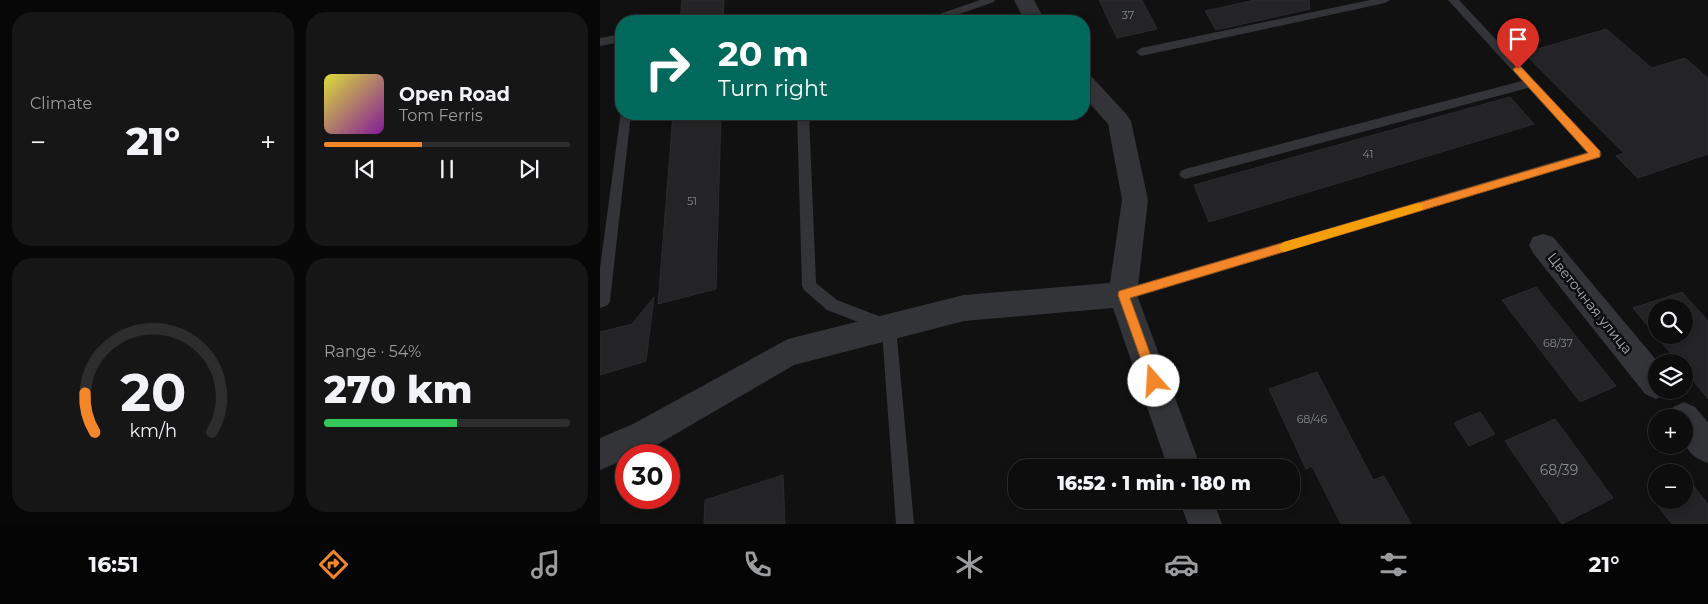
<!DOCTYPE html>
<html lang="en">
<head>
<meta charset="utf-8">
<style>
  :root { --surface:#0d0d0e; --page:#161617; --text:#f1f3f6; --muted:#9a9c9e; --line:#2d2d2e; --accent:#f28629 }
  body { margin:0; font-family:Montserrat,sans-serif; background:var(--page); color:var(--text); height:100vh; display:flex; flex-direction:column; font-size:19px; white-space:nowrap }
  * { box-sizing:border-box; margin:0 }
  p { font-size:16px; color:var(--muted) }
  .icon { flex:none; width:28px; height:28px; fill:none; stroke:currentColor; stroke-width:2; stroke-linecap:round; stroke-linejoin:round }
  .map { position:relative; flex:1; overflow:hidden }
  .sheet { display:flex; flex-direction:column; gap:12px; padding:12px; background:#070708; width:600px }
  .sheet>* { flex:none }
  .banner { position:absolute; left:15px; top:15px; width:475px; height:105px; border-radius:20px; box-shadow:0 2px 8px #0003,0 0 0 1px var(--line); background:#00695c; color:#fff; overflow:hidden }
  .fabs { position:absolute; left:1048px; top:299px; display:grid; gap:10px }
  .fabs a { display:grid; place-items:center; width:45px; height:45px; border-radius:50%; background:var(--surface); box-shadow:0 2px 8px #0003,0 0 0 1px var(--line); font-size:25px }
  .speed { position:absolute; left:15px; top:444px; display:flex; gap:10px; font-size:25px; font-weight:700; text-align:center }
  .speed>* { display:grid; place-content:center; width:65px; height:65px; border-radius:50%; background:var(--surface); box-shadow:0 2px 8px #0003,0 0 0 1px var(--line); line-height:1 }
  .speed .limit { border:8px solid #d22; background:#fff; color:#111 }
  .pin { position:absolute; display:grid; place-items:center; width:42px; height:42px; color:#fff; margin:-51px -21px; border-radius:50% 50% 50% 0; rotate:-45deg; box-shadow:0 0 5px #0007 }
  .pin .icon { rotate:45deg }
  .me { position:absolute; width:55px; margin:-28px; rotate:341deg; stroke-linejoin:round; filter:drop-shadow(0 0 4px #0008) }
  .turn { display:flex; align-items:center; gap:18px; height:105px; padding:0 20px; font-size:22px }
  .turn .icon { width:65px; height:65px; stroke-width:2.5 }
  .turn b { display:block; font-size:35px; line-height:42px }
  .big { font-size:38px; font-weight:800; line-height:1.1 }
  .sheet .tile { flex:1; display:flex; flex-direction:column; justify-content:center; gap:8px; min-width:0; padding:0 18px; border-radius:20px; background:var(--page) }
  .sheet .dial { align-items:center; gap:0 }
  .dial svg { height:130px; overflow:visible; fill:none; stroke:var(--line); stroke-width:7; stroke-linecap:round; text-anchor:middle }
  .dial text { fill:var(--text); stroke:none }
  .song { display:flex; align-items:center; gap:15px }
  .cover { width:60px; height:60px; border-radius:8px; background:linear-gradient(135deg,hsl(60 70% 55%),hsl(290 70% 35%)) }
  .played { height:5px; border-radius:2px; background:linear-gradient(90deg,var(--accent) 40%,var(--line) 40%) }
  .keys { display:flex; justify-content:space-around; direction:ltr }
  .heat { display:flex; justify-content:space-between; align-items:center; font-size:28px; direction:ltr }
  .charge { height:8px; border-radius:4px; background:linear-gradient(90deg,#34c759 54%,var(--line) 0) }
  .sheet .tiles { flex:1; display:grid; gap:12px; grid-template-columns:repeat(2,1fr) }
  .trip { position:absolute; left:408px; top:459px; width:292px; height:50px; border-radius:20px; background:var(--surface); box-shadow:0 2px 8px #0003,0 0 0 1px var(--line); font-weight:800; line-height:50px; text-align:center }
  .tabs { display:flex; height:80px; justify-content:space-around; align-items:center; background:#050506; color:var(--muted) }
  .tabs .icon { width:35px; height:35px }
  .tabs .active { color:var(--accent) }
  .tabs b { font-size:22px; color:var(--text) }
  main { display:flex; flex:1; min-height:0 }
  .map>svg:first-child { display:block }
  .building { fill:#242426; stroke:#2b2b2e; fill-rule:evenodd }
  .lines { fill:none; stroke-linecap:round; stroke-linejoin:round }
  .service { fill:#323437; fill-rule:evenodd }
  .minor { fill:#323437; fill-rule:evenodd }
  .route { fill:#f28629; stroke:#9d571b }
  .slow { fill:#f59e0b }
  .labels { text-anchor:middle; stroke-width:5; stroke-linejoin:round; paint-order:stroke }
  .number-label { font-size:11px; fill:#82888f }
  .street-label { font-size:14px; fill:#a2abb3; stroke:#0c0c0d }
  .near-number-label { font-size:14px; fill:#82888f }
</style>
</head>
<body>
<main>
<section class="sheet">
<div class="tiles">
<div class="tile"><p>Climate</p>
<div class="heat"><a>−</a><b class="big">21°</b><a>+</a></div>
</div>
<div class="tile">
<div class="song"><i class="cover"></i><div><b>Open Road</b><p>Tom Ferris</p></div></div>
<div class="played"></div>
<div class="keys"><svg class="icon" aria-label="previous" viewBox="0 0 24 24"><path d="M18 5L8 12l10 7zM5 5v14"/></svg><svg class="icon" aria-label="pause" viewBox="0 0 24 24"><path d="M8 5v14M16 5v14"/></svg><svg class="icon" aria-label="next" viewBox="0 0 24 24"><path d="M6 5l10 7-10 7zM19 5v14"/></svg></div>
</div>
<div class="tile dial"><svg viewBox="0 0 100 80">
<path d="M14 69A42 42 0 1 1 86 69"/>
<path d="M14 69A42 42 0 0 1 8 45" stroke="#f28629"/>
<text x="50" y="56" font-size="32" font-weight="700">20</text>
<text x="50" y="72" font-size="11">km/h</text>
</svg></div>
<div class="tile"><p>Range · 54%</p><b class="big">270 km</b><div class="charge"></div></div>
</div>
</section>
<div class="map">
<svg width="1108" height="524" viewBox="0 0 1108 524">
  <rect width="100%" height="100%" fill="#111112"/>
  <path class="building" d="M 82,0 L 124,0 L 123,21 L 80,21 Z
    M 499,0 L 542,0 L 557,29 L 517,38 Z
    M 655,0 L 709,0 L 710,9 L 616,30 L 605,11 Z
    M 1006,29 L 1052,68 L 1085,58 L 1108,78 L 1108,154 L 1038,178 L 1016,156 L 1024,153 L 924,53 Z
    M 910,97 L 934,124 L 609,222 L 594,185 Z
    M 73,114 L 121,114 L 116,289 L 58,304 Z
    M 936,287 L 1016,386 L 980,402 L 902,300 Z
    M 1082,292 L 1108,321 L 1108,399 L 1084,369 L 1084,362 L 1078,362 L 1033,308 ZM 1056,308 L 1084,308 L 1084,335 L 1056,335 Z
    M 54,297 L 46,361 L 0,375 L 0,332 L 32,324 Z
    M 717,372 L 773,480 L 784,476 L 811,524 L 741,524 L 712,466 L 706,469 L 669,389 Z
    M 880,412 L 895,434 L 869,446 L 854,423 Z
    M 955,419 L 1013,498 L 962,524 L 905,441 Z
    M 183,475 L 185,524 L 104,524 L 105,500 Z
    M 1087,478 L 1108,504 L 1108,524 L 1072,524 L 1050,496 L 1056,493 L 1056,500 L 1084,500 L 1084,479 Z"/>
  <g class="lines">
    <path class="service" d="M 380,0 L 395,0 L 394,2 L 339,21 L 324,21 L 325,19 Z
      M 770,0 L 790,0 L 785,3 L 541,56 L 536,52 L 541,48 Z
      M 848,0 L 859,0 L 1000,151 L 1002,154 L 1000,157 L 523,301 L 518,299 L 516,295 L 518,291 L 523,289 L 987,152 L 928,88 L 585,179 L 581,177 L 579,174 L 581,171 L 585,169 L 922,81 Z
      M 21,34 L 21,42 L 0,46 L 0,38 Z
      M 21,111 L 21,114 L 31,114 L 10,301 L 8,305 L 0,308 L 0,268 Z
      M 197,114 L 209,114 L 216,283 L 237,300 L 294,322 L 296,327 L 314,524 L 296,524 L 282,331 L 227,310 L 204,290 L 202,286 Z"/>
    <path class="minor" d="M 414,0 L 434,0 L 445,21 L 425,21 Z
      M 484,75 L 492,77 L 527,115 L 531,121 L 548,200 L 537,295 L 601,468 L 568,468 L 513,308 L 364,321 L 194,365 L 55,446 L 36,455 L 26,455 L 26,459 L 0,470 L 0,438 L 33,424 L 188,339 L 364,295 L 510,283 L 522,200 L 508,124 L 484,97 Z
      M 943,234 L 953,237 L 1058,362 L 1056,390 L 1069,390 L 1067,394 L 1056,399 L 1045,394 L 933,253 L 929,245 L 933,237 Z
      M 1084,402 L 1095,407 L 1108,422 L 1108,463 C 1082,453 1084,442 1084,418 L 1068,418 L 1073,407 Z
      M 579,500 L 613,500 L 622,524 L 588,524 Z"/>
  </g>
  <path class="route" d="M 918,66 L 921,67 L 1000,151 L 1000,157 L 530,298 L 560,381 L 558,385 L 554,387 L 550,385 L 518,295 L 519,291 L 988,153 L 914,71 L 913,69 Z"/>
  <path class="slow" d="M 818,203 L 822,204 L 823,207 L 822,210 L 684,252 L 678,247 L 684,242 Z"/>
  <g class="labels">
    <g class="number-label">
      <text x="528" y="19">37</text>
      <text x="768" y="158">41</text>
      <text x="92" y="205">51</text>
      <text x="958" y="347">68/37</text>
      <text x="712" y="423">68/46</text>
    </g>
    <g class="street-label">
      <text transform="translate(990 303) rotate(51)" y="5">Цветочная улица</text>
    </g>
    <g class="near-number-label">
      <text x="959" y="475">68/39</text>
    </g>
  </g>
</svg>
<div class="fabs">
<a><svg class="icon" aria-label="search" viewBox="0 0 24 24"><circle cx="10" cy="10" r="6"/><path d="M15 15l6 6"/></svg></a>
<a><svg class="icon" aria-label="layers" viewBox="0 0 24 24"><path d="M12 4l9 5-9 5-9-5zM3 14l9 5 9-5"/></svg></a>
<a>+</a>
<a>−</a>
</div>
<div class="speed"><div class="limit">30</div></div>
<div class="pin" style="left:918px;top:69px;background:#d93025"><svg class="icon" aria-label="arrive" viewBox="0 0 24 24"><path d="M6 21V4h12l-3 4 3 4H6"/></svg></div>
<svg class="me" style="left:554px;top:381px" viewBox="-20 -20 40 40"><circle r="19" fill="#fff"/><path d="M0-13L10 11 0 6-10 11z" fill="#f28629"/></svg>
<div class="trip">16:52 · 1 min · 180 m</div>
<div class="banner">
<div class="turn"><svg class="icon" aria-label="right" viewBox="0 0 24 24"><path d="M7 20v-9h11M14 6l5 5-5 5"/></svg><div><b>20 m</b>Turn right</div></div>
</div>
</div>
</main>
<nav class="tabs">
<b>16:51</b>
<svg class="icon active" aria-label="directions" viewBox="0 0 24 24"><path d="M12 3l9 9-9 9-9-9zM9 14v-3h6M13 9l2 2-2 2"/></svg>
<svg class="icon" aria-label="music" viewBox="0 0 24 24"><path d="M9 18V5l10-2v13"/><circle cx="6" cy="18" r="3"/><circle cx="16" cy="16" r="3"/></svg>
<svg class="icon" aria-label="phone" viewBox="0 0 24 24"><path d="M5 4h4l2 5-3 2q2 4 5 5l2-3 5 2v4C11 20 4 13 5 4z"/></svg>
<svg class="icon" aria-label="climate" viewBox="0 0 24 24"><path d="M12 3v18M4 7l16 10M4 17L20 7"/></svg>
<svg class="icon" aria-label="car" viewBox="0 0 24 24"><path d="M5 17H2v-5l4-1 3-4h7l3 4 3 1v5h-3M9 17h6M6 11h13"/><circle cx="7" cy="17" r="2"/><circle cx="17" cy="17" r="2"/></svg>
<svg class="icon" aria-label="filters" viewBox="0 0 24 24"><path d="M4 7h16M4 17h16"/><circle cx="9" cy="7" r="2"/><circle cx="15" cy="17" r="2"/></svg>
<b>21°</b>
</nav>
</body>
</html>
